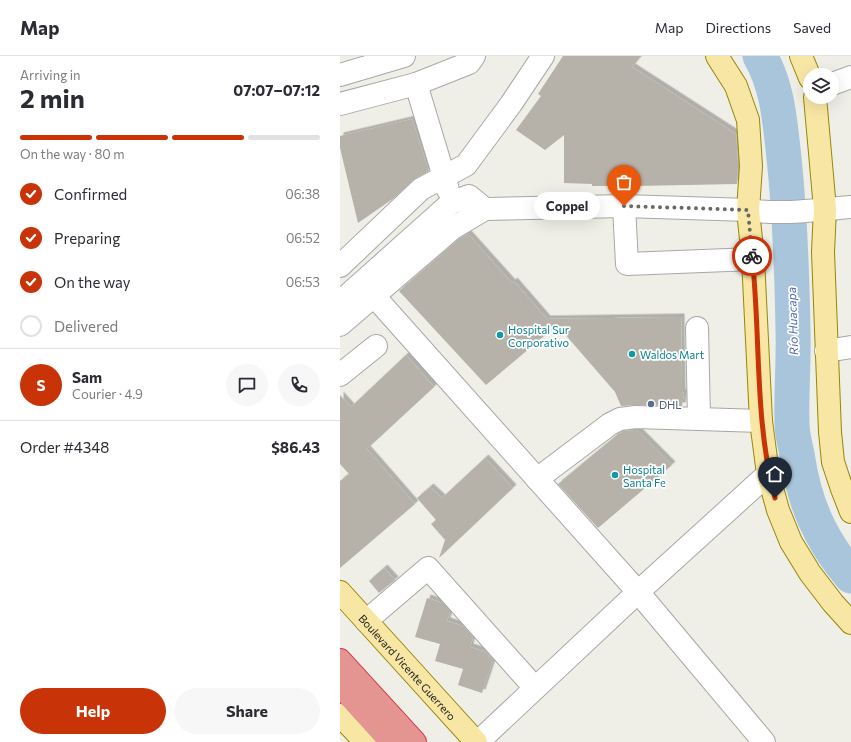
<!DOCTYPE html>
<html lang="en">
<head>
<meta charset="utf-8">
<style>
	:root { --surface:#fff; --page:#f7f7f7; --text:#2b2b33; --muted:#7c7c81; --line:#e1e1e2; --accent:#c83308 }
	body { margin:0; font-family:Commissioner,sans-serif; background:var(--page); color:var(--text); height:100vh; display:flex; flex-direction:column; font-size:15px; white-space:nowrap }
	* { box-sizing:border-box; margin:0 }
	p { font-size:13px; color:var(--muted) }
	.icon { flex:none; width:22px; height:22px; fill:none; stroke:currentColor; stroke-width:2; stroke-linecap:round; stroke-linejoin:round }
	.map { position:relative; flex:1; overflow:hidden }
	.panel { display:flex; flex-direction:column; background:var(--surface); width:340px }
	.panel>* { flex:none }
	.tools { position:absolute; left:463px; top:12px; display:grid; gap:8px }
	.tools a { display:grid; place-items:center; width:36px; height:36px; border-radius:50%; background:var(--surface); box-shadow:0 4px 16px #0002; font-size:20px }
	.pin { position:absolute; display:grid; place-items:center; width:34px; height:34px; color:#fff; margin:-41px -17px; border-radius:50% 50% 50% 0; rotate:-45deg; box-shadow:0 0 4px #0007 }
	.pin .icon { rotate:45deg }
	.courier { position:absolute; display:grid; place-items:center; width:40px; height:40px; margin:-20px; border:3px solid #c83308; border-radius:50%; background:#fff; color:#222; box-shadow:0 1px 5px #0007 }
	.bubble { position:absolute; height:28px; border-radius:14px; background:var(--surface); box-shadow:0 4px 16px #0002; font-size:13px; font-weight:700; line-height:28px; text-align:center }
	.head em { font-style:normal; font-weight:700 }
	.head div { display:flex; flex-direction:column-reverse }
	.head { display:flex; align-items:center; justify-content:space-between; height:68px; padding:0 20px }
	h1 { font-size:26px; font-weight:700; line-height:30px }
	.bar { display:grid; grid-template-columns:repeat(4,1fr); gap:6px 4px; align-content:center; height:48px; padding:0 20px }
	.bar i { height:5px; border-radius:3px; background:var(--line) }
	.bar .selected { background:var(--accent) }
	.bar p { grid-column:span 4 }
	.line { display:flex; align-items:center; gap:10px; padding:0 20px; border-top:1px solid var(--line) }
	.line div { flex:1 }
	.round { display:grid; place-items:center; flex:none; width:42px; height:42px; border-radius:21px; background:var(--page) }
	ol { padding:0 20px; list-style:none }
	li { display:flex; align-items:center; gap:12px; height:44px }
	li p { margin-inline-start:auto }
	li .icon { padding:4px; border-radius:50%; background:var(--accent); color:#fff; stroke-width:4 }
	li:last-child { color:var(--muted) }
	li i { width:22px; height:22px; border:2px solid var(--line); border-radius:50% }
	.action { display:flex; gap:8px; margin-top:auto; padding:8px 20px }
	.action a { flex:1; height:46px; border-radius:24px; background:var(--accent); color:#fff; font-size:16px; font-weight:700; line-height:46px; text-align:center }
	.action a+a { background:var(--page); color:var(--text) }
	header { display:flex; align-items:center; gap:24px; box-sizing:border-box; height:56px; padding:0 20px; background:var(--surface); border-bottom:1px solid var(--line) }
	header strong { font-size:19px }
	nav { display:flex; gap:22px; margin-inline-start:auto; font-size:14px }
	main { display:flex; flex:1; min-height:0 }
	.map>svg:first-child { display:block }
	.lines { fill:none; stroke-linecap:round; stroke-linejoin:round }
	.river { stroke:#a9c5dc; stroke-width:35 }
	.building { fill:#b6b2a9; filter:url(#shadow) }
	.minor-casing { stroke:#a7a7a7; stroke-width:24 }
	.major-casing { stroke:#968606; stroke-width:24 }
	.highway-casing { stroke:#d42e42; stroke-width:24 }
	.minor { stroke:#fff; stroke-width:22 }
	.major { stroke:#f8e7a4; stroke-width:22 }
	.highway { stroke:#e49592; stroke-width:22 }
	.done { stroke:#696866; stroke-width:4; stroke-dasharray:0 7.2 }
	.route { stroke:#c83308; stroke-width:5 }
	.culture-dot { fill:#0f9aa8; stroke:#fff; stroke-width:1.5 }
	.service-dot { fill:#5c6f8a; stroke:#fff; stroke-width:1.5 }
	.labels { text-anchor:middle; dominant-baseline:central; stroke-width:3.5; stroke-linejoin:round; paint-order:stroke }
	.culture-label { font-size:11px; fill:#0d838f; stroke:#fff; text-anchor:start }
	.service-label { font-size:11px; fill:#4e5e75; stroke:#fff; text-anchor:start }
	.street-label { font-size:11px; fill:#202020; stroke:#fff }
	.water-label { font-size:12px; font-style:italic; fill:#4f69ad; stroke:#fff }
</style>
</head>
<body>
<header>
<strong>Map</strong>
<nav><a>Map</a><a>Directions</a><a>Saved</a></nav>
</header>
<main>
<section class="panel">
<div class="head"><div><h1>2 min</h1><p>Arriving in</p></div><em>07:07–07:12</em></div>
<div class="bar"><i class="selected"></i><i class="selected"></i><i class="selected"></i><i></i><p>On the way · 80 m</p></div>
<ol>
<li><svg class="icon" aria-label="check" viewBox="0 0 24 24"><path d="M5 12l5 5 9-10"/></svg>Confirmed<p>06:38</p></li>
<li><svg class="icon" aria-label="check" viewBox="0 0 24 24"><path d="M5 12l5 5 9-10"/></svg>Preparing<p>06:52</p></li>
<li><svg class="icon" aria-label="check" viewBox="0 0 24 24"><path d="M5 12l5 5 9-10"/></svg>On the way<p>06:53</p></li>
<li><i></i>Delivered</li>
</ol>
<div class="line" style="height:72px"><b class="round" style="background:var(--accent);color:#fff">S</b><div><b>Sam</b><p>Courier · 4.9</p></div><a class="round"><svg class="icon" aria-label="chat" viewBox="0 0 24 24"><path d="M4 5h16v11H9l-5 4z"/></svg></a><a class="round"><svg class="icon" aria-label="phone" viewBox="0 0 24 24"><path d="M5 4h4l2 5-3 2q2 4 5 5l2-3 5 2v4C11 20 4 13 5 4z"/></svg></a></div>
<div class="line" style="height:52px"><div>Order #4348</div><b>$86.43</b></div>
<div class="action"><a>Help</a><a>Share</a></div>
</section>
<div class="map">
<svg width="511" height="686" viewBox="0 0 511 686">
	<defs>
		<filter id="shadow"><feDropShadow dx="3.5" dy="-3.5" stdDeviation="0" flood-color="#0004"/></filter>
	</defs>
	<rect width="100%" height="100%" fill="#f0efe7"/>
	<g class="lines">
		<path class="river" d="M420 0C438 31 440 67 444 102 450 159 452 217 453 274 454 305 451 337 452 368 452 378 455 388 457 398 464 446 479 482 511 520"/>
	</g>
	<g class="building">
		<path d="M223 0H301L292 11 396 78 398 110 397 128 296 130H252V128L224 127V79L205 94 176 74 201 40 198 38Z"/>
		<path d="M72 63 89 115 73 124 54 142 18 167 0 92V80Z"/>
		<path d="M128 178 172 227 174 225 207 263 341 261 342 337 344 336 342 350 296 349 281 350 275 336 217 269 146 329 59 235 120 182Z"/>
		<path d="M66 299 94 331 27 393 75 448 0 512V425L9 418 0 408V339L11 351Z"/>
		<path d="M297 374 332 409 258 472 218 428 277 379 284 375Z"/>
		<path d="M145 402 173 432 99 502 105 484 91 468 96 464 77 442 90 431 102 442Z"/>
		<path d="M44 512 55 524 39 537 29 525Z"/>
		<path d="M87 542 103 547 110 555 107 565 123 570 133 581 130 591 146 596 153 604 142 637 118 629 123 613 95 605 100 588 75 581Z"/>
	</g>
	<g class="lines">
		<g class="minor-casing">
			<g id="minor">
				<path d="M0 19 64 0"/>
				<path d="M76 28 108 134"/>
				<path d="M492 28 511 21"/>
				<path d="M0 48 76 28 129 7 134 0"/>
				<path d="M284 150 287 208 413 203"/>
				<path d="M0 210 81 133 126 109 171 48 203 0"/>
				<path d="M34 240 298 536 424 686"/>
				<path d="M0 246 111 147 129 140 145 153"/>
				<path d="M0 269 113 172 145 153 284 150 408 154C441 159 477 154 511 151"/>
				<path d="M357 272 359 362"/>
				<path d="M486 295 511 291"/>
				<path d="M0 319 36 290"/>
				<path d="M197 423 270 368 280 363 296 361 421 365"/>
				<path d="M26 565 88 512 195 632"/>
				<path d="M138 686 298 536 428 418"/>
			</g>
		</g>
		<g class="major-casing">
			<g id="major">
				<path d="M377 0 396 30 408 64 411 110 408 154 413 203 421 365 428 418 438 454 451 486 470 517 493 547 511 567"/>
				<path d="M461 0 470 22"/>
				<path d="M475 41 485 153 483 196 490 376 493 406 502 433 511 456"/>
				<path id="s1" d="M0 536 136 686"/>
				<path d="M0 659 25 686"/>
			</g>
		</g>
		<g class="highway-casing">
			<g id="highway">
				<path d="M0 604 75 686"/>
				<path d="M0 630 51 686"/>
			</g>
		</g>
		<use href="#minor" class="minor"/>
		<use href="#major" class="major"/>
		<use href="#highway" class="highway"/>
	</g>
	<g class="lines">
		<path class="done" d="M284 150 408 154 412 200"/>
		<path class="route" d="M412 200C421 281 414 363 435 442"/>
	</g>
	<g class="culture-dot">
		<circle cx="160" cy="279" r="4"/>
		<circle cx="292" cy="298" r="4"/>
		<circle cx="275" cy="419" r="4"/>
	</g>
	<circle class="service-dot" cx="311" cy="348" r="4"/>
	<g class="labels">
		<g class="culture-label">
			<text x="168" y="273">Hospital Sur<tspan x="168" dy="13">Corporativo</tspan></text>
			<text x="300" y="298">Waldos Mart</text>
			<text x="283" y="413">Hospital<tspan x="283" dy="13">Santa Fe</tspan></text>
		</g>
		<g class="service-label">
			<text x="319" y="348">DHL</text>
		</g>
		<g class="street-label">
			<text stroke="none"><textPath href="#s1" startOffset="101">Boulevard Vicente Guerrero</textPath></text>
		</g>
		<g class="water-label">
			<text transform="translate(452 265) rotate(-92)">Río Huacapa</text>
		</g>
	</g>
</svg>
<div class="tools">
<a><svg class="icon" aria-label="layers" viewBox="0 0 24 24"><path d="M12 4l9 5-9 5-9-5zM3 14l9 5 9-5"/></svg></a>
</div>
<div class="pin" style="left:284px;top:150px;background:#ea580c"><svg class="icon" aria-label="bag" viewBox="0 0 24 24"><path d="M5 8h14l-1 12H6zM9 8a3 3 0 0 1 6 0"/></svg></div>
<div class="pin" style="left:435px;top:442px;background:#1f2937"><svg class="icon" aria-label="home" viewBox="0 0 24 24"><path d="M3 11l9-7 9 7M6 9v11h12V9"/></svg></div>
<div class="courier" style="left:412px;top:200px"><svg class="icon" aria-label="bike" viewBox="0 0 24 24"><circle cx="6" cy="16" r="4"/><circle cx="18" cy="16" r="4"/><path d="M6 16l4-8h5l3 8M10 8l3 8H6M13 5h3"/></svg></div>
<div class="bubble" style="left:194px;top:136px;width:66px">Coppel</div>
</div>
</main>
</body>
</html>
